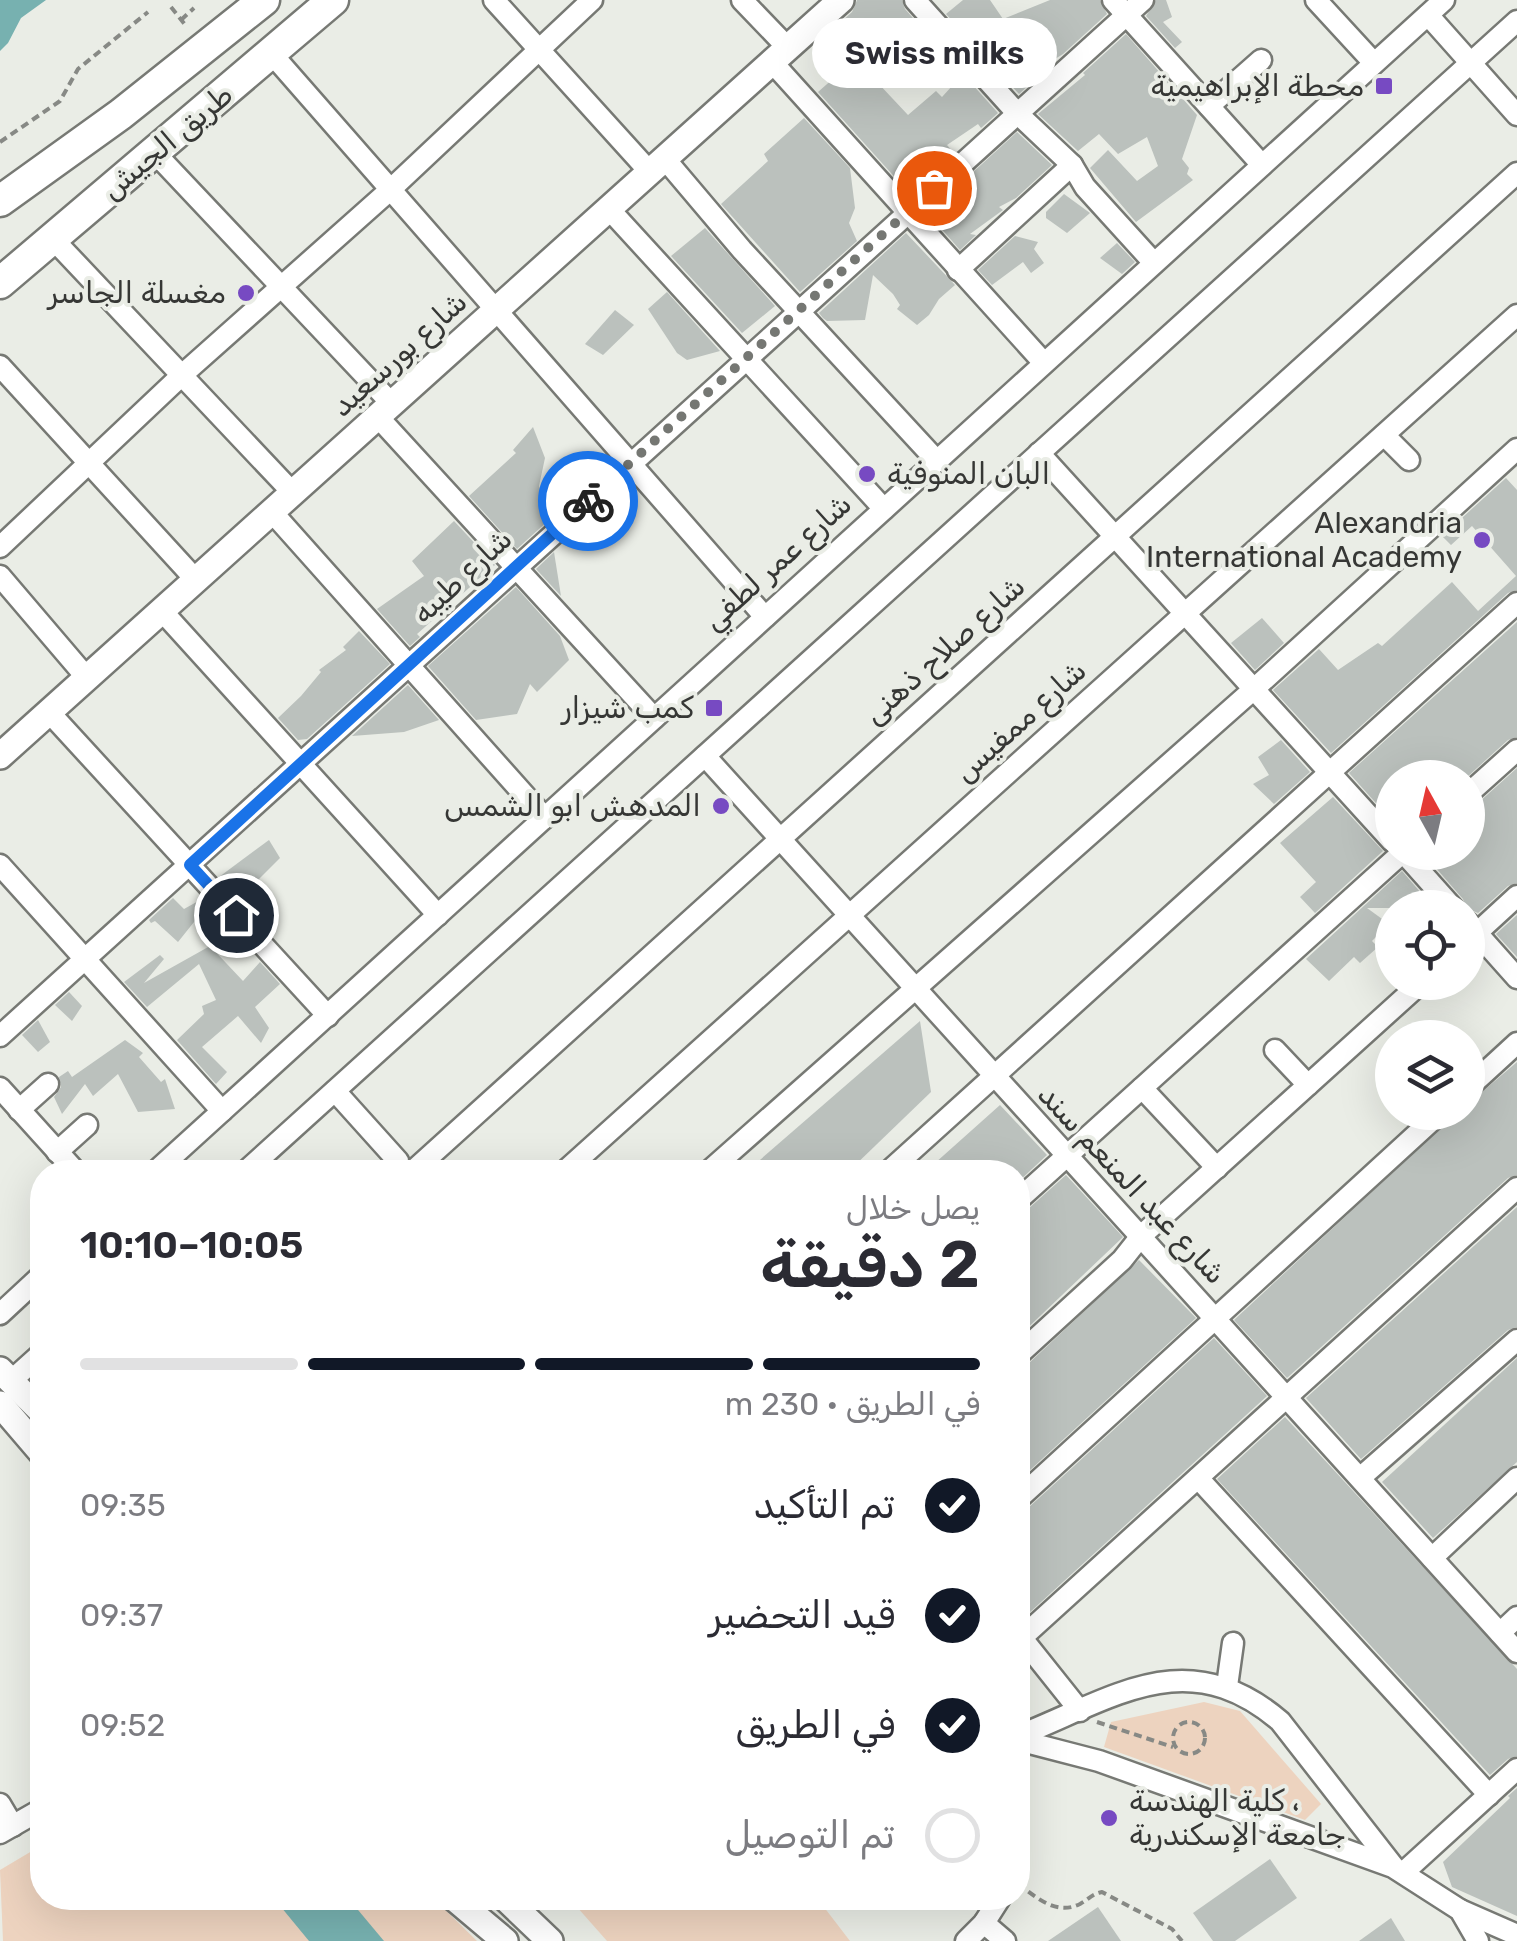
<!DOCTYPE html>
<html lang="ar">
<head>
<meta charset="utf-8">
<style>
	:root { --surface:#fff; --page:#f7f7f7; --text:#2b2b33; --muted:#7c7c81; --line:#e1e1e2; --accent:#111827 }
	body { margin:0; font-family:Rubik,Cairo,sans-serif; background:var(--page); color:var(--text); direction:rtl; height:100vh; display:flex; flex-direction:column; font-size:38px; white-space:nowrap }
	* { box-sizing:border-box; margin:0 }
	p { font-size:32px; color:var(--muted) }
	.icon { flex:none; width:55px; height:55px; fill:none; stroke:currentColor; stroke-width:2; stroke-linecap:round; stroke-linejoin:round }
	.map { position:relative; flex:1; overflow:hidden; direction:ltr }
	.details { position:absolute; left:30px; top:1160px; width:1000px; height:750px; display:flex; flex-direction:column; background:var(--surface); border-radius:40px; box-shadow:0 10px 40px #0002; direction:rtl }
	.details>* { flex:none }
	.needle { width:65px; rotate:352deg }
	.fabs { position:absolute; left:1375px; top:760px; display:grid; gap:20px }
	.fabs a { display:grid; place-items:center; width:110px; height:110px; border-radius:50%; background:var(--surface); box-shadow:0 10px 40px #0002; font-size:50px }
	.pin { position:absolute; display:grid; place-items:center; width:85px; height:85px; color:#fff; margin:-42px; border:5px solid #fff; border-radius:50%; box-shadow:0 2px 10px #0007 }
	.courier { position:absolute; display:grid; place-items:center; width:100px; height:100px; margin:-50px; border:8px solid #1a73e8; border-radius:50%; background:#fff; color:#222; box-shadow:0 2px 12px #0007 }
	.bubble { position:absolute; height:70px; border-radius:35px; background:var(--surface); box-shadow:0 10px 40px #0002; font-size:32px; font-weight:600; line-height:70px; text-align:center; direction:rtl }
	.overview em { font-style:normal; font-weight:600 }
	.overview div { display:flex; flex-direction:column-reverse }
	.overview { display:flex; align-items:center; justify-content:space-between; height:170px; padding:0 50px }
	h1 { font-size:65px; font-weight:600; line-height:75px }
	.bar { display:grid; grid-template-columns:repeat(4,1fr); gap:15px 10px; align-content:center; height:120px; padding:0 50px }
	.bar i { height:12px; border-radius:8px; background:var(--line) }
	.bar .on { background:var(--accent) }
	.bar p { grid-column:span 4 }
	ol { padding:0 50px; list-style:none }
	li { display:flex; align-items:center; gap:30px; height:110px }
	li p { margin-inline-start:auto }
	li .icon { padding:10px; border-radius:50%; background:var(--accent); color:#fff; stroke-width:4 }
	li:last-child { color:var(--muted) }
	li i { width:55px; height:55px; border:5px solid var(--line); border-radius:50% }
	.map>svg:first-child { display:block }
	.green { fill:#edd3bf }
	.water { fill:#77b1b0 }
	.building { fill:#bbc1bd }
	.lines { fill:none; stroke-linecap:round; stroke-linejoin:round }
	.minor-casing { stroke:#777974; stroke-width:25 }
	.major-casing { stroke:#777974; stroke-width:30 }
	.highway-casing { stroke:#777974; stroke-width:35 }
	.path { stroke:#878985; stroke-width:4; stroke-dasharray:8 5; stroke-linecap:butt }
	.minor { stroke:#fff; stroke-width:20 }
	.major { stroke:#fff; stroke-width:25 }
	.highway { stroke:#fff; stroke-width:30 }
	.done { stroke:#757773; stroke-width:10; stroke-dasharray:0 18 }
	.route { stroke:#1a73e8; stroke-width:12 }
	.poi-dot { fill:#774ac2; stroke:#eaede6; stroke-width:4 }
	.labels { text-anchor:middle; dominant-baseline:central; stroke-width:8; stroke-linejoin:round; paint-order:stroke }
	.poi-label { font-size:30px; fill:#363735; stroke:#eaede6; text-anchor:end }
	.street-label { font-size:30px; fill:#363735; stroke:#eaede6 }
</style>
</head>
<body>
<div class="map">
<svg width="1517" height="1941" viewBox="0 0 1517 1941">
	<rect width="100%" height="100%" fill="#eaede6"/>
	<g class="green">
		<path d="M1204 1702 1240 1711 1321 1804 1305 1820 1104 1747 1111 1722Z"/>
		<path d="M42 1845V1898H433L477 1941H3L0 1870Z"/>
		<path d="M569 1898H817L850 1941H607Z"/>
	</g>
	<g class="water">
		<path d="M0 0H46L21 18 8 43 0 51Z"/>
		<path d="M292 1898H348L384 1941H309L281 1907Z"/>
	</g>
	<g class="building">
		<path d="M857 0H902L905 9 941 50 928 63 914 48 877 82 908 115 936 91 942 97 963 74 998 113 981 128 978 124 947 145 954 153 909 193 818 92 843 70 817 44 852 12Z"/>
		<path d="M963 0H990L1003 19 1050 0H1100L1107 14 1063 54 1036 71 1040 75 1019 94 946 14Z"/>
		<path d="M1156 0H1166L1172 17 1163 22 1182 42 1175 48 1146 16Z"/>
		<path d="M1126 34 1197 115 1182 159 1189 168 1187 174 1193 180 1136 222 1090 168 1108 150 1137 181 1158 166 1147 137 1118 154 1099 134 1078 151 1038 114 1085 75 1083 73Z"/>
		<path d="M804 118 850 168 855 208 849 223 857 241 800 292 721 204 768 161 764 154Z"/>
		<path d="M1017 132 1052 165 1016 198 999 207 1003 210 970 234 976 235 960 250 938 225 959 205 949 194Z"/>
		<path d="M1064 194 1090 213 1067 233 1046 218V212Z"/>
		<path d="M705 228 775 306 742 333 671 256Z"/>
		<path d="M906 233 955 285 939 299 929 315 917 325 897 309 900 305 893 294 873 275 865 320 827 321 823 318 819 313Z"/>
		<path d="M1015 236 1038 242 1034 249 1044 263 1031 273 1023 262 992 285 978 270Z"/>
		<path d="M1117 243 1135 262 1122 274 1100 258Z"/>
		<path d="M667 292 720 351 687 360 677 353 648 309Z"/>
		<path d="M615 310 634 325 603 355 585 344Z"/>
		<path d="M533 427 545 458 539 486 550 519 517 549 469 496 516 453 513 450Z"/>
		<path d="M1506 478 1517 490V590L1508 593 1331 753 1273 690 1319 649 1338 670 1378 643 1382 646 1452 582 1478 611 1516 576 1472 526 1451 545 1442 536Z"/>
		<path d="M454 521 495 565 417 634 420 637 410 646 377 609 424 576 412 561Z"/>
		<path d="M554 552 561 596 536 569Z"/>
		<path d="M516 587 560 636 569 660 537 692 530 684 517 714 476 720 428 666Z"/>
		<path d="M1262 618 1284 643 1255 670 1231 643Z"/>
		<path d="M1517 622V737L1508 740 1466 778H1392V821L1349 773Z"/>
		<path d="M359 631 390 664 307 739 298 740 278 718 301 696 321 672 319 670 346 650 343 647Z"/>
		<path d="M408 685 439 720 404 732 352 736Z"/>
		<path d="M1281 740 1310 772 1274 804 1253 784 1269 775 1258 757Z"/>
		<path d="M1517 768V883L1508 886 1478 913 1466 908 1463 899 1422 852H1468V807L1477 804Z"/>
		<path d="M1333 797 1383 851 1315 913 1300 897 1316 882 1280 843Z"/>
		<path d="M269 840 280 858 239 899 219 877Z"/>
		<path d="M1402 871 1434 908H1367L1389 924 1372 941 1378 947 1360 963 1354 957 1329 981 1306 959Z"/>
		<path d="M173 898 184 909 202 899 222 921 209 931 198 917 178 942 155 921 151 923 149 920Z"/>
		<path d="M1517 915V957L1496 934Z"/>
		<path d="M210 946 243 981 260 962 280 984 255 1007 269 1028 261 1043 238 1016 202 1047 227 1072 216 1084 177 1040 204 1014 202 1006 216 1000 199 964 147 1007 124 982 160 955 164 959 144 983Z"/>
		<path d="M69 992 82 1006 72 1021 55 1005Z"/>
		<path d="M38 1020 50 1042 38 1052 22 1035Z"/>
		<path d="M920 1021 931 1092 848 1172H746Z"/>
		<path d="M125 1040 143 1053 139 1057 161 1082 165 1079 175 1109 138 1112 118 1074 93 1096 85 1084 62 1114 54 1097 61 1087 59 1077 68 1071 72 1077Z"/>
		<path d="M1517 1062V1175L1508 1178 1287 1378 1234 1320 1458 1112H1468V1104Z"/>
		<path d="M1000 1105 1047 1155 1018 1182V1172H925Z"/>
		<path d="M1066 1175 1123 1237 1018 1337V1213L1027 1210Z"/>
		<path d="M1517 1207V1327L1508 1330 1361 1459 1306 1398Z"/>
		<path d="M1139 1260 1196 1318 1018 1481V1368L1027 1365Z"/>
		<path d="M1214 1338 1267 1396 1018 1623V1512L1027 1509Z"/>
		<path d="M1517 1358V1462L1433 1538 1382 1482Z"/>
		<path d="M1285 1417 1517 1669V1756L1508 1759 1490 1775 1217 1479Z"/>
		<path d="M1517 1788V1916L1452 1887 1443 1862 1510 1798 1508 1796Z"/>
		<path d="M1270 1859 1297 1898 1235 1941H1213L1193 1913Z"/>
		<path d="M1098 1907 1121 1941H1048Z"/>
		<path d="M1391 1918 1405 1941H1359Z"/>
	</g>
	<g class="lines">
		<g class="minor-casing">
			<g id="minor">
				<path d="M494 0 649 171"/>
				<path d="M742 0 788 48"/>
				<path d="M915 0 1017 113 1072 165 1085 187 1154 263"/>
				<path d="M1113 0 1262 165"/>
				<path d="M1316 0 1374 63"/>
				<path d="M1428 15 1517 115"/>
				<path d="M271 53 765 617"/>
				<path d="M772 62 1044 363"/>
				<path d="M1209 106 1261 60"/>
				<path d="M155 153 392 404"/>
				<path d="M665 159 742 250 937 461"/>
				<path d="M609 209 884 509"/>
				<path d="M53 239 293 493"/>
				<path d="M958 270 1072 165"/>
				<path d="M0 366 196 580"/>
				<path d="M378 417 654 718"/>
				<path d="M1384 435 1409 460"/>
				<path d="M1039 453 1392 841"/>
				<path d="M272 512 545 818"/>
				<path d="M0 547 182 375 390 190 592 0"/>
				<path d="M0 576 87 678"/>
				<path d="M162 611 438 915"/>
				<path d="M49 712 328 1016"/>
				<path d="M705 756 1517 1652"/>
				<path d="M1468 794 1517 750"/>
				<path d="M1403 852 1453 908"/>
				<path d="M0 865 222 1111"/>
				<path d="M1468 923 1517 978"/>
				<path d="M1468 941 1517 896"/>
				<path d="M0 1036 1143 0"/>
				<path d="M1275 1050 1308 1085"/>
				<path d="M0 1088 76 1172"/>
				<path d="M1142 1088 1217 1168"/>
				<path d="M1468 1088 1517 1043"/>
				<path d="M335 1091 398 1161"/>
				<path d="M19 1110 48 1084"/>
				<path d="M57 1152 87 1125"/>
				<path d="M155 1172 1444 0"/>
				<path d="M245 1172 1517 21"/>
				<path d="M412 1172 1517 173"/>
				<path d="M564 1172 1517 315"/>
				<path d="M708 1172 1254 689 1517 449"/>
				<path d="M888 1172 1517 603"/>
				<path d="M1018 1200 1403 852"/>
				<path d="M0 1314 42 1275"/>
				<path d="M1018 1355 1122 1260 1141 1236 1422 982"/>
				<path d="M12 1380 42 1353"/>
				<path d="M1198 1478 1489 1795"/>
				<path d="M1360 1478 1517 1340"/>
				<path d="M1018 1499 1441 1112"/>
				<path d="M1432 1558 1517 1478"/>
				<path d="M1500 1633 1517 1617"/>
				<path d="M1021 1637 1080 1711"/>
				<path d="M1018 1641 1517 1188"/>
				<path d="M1227 1686 1233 1643"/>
				<path d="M1018 1736C1114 1698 1187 1642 1280 1721L1393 1866"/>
				<path d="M1018 1740 1099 1761 1393 1867 1460 1910 1478 1941"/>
				<path d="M0 1804 13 1826"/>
				<path d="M0 1833 42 1809"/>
				<path d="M1404 1872 1517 1769"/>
				<path d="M1460 1910 1517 1935"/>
				<path d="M984 1923 1005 1941"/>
				<path d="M966 1941 984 1923 1000 1898"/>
			</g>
		</g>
		<g class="major-casing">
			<g id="major">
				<path d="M0 756 841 0"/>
				<path d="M0 1370 42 1412"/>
				<path d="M0 1404 42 1453"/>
				<path d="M454 1898 505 1941"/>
				<path d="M505 1898 550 1941"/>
			</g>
		</g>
		<g class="highway-casing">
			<g id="highway">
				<path d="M0 201 121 114 264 0"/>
				<path d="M0 283 333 0"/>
			</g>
		</g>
		<g class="path">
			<path d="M171 7 187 27"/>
			<path d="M181 20 194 8"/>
			<path d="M0 142 60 101 78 69 148 12"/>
			<circle cx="1189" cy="1738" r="16"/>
			<path d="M1097 1722 1173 1747"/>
			<path d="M1018 1884C1036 1897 1056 1916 1080 1904 1089 1899 1092 1894 1102 1892L1172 1929 1182 1941"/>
		</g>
		<use href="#minor" class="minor"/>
		<use href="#major" class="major"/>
		<use href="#highway" class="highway"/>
	</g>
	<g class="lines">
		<path class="done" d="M588 501 934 188"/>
		<path class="route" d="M236 915 190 865 588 501"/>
	</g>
	<g class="poi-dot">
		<rect x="1374" y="76" width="20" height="20" rx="5"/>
		<circle cx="246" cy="293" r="10"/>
		<circle cx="867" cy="474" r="10"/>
		<circle cx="1482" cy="540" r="10"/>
		<rect x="704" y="698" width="20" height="20" rx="5"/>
		<circle cx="721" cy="806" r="10"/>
		<circle cx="1109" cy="1818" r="10"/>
	</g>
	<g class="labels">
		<g class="poi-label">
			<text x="1364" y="86">محطة الإبراهيمية</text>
			<text x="226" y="293">مغسلة الجاسر</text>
			<text x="887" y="474" text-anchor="start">البان المنوفية</text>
			<text x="1462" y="523">Alexandria<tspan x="1462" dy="34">International Academy</tspan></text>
			<text x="694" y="708">كمب شيزار</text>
			<text x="701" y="806">المدهش ابو الشمس</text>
			<text x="1129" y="1801" text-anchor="start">كلية الهندسة ،<tspan x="1129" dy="34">جامعة الإسكندرية</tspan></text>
		</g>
		<g class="street-label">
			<text transform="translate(167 142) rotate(-40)">طريق الجيش</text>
			<text transform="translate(399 354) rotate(-42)">شارع بورسعيد</text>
			<text transform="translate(777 562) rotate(-42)">شارع عمر لطفي</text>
			<text transform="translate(462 576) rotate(-43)">شارع طيبه</text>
			<text transform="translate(944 650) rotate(-42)">شارع صلاح ذهنى</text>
			<text transform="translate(1020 721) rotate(-42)">شارع ممفيس</text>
			<text transform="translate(1132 1184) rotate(47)">شارع عبد المنعم سند</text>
		</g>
	</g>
</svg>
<div class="fabs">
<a><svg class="needle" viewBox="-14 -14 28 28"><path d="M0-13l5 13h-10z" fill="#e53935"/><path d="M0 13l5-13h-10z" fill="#7c7c81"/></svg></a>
<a><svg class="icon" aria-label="locate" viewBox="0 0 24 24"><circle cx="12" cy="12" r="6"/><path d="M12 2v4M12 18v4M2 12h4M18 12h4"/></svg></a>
<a><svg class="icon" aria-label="layers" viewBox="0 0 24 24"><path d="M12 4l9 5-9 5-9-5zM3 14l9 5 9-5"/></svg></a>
</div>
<div class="pin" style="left:934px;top:188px;background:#ea580c"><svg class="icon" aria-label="bag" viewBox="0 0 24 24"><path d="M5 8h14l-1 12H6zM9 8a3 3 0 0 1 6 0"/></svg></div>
<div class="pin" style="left:236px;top:915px;background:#1f2937"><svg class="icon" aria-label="home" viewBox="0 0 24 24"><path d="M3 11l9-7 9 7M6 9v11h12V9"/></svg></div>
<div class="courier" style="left:588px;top:501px"><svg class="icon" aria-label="bike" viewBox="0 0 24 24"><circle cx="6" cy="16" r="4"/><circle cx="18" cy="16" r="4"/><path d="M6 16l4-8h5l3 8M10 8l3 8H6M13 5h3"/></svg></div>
<div class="bubble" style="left:812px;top:18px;width:245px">Swiss milks</div>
<section class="details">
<div class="overview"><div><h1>2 دقيقة</h1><p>يصل خلال</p></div><em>10:05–10:10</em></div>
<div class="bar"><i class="on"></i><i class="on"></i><i class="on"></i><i></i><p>في الطريق · 230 m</p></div>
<ol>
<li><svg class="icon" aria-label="check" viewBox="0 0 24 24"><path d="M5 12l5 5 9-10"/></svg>تم التأكيد<p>09:35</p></li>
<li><svg class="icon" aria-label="check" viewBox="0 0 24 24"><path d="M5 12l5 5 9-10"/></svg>قيد التحضير<p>09:37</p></li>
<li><svg class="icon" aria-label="check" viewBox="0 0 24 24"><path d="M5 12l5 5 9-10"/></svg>في الطريق<p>09:52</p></li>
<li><i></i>تم التوصيل</li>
</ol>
</section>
</div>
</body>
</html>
